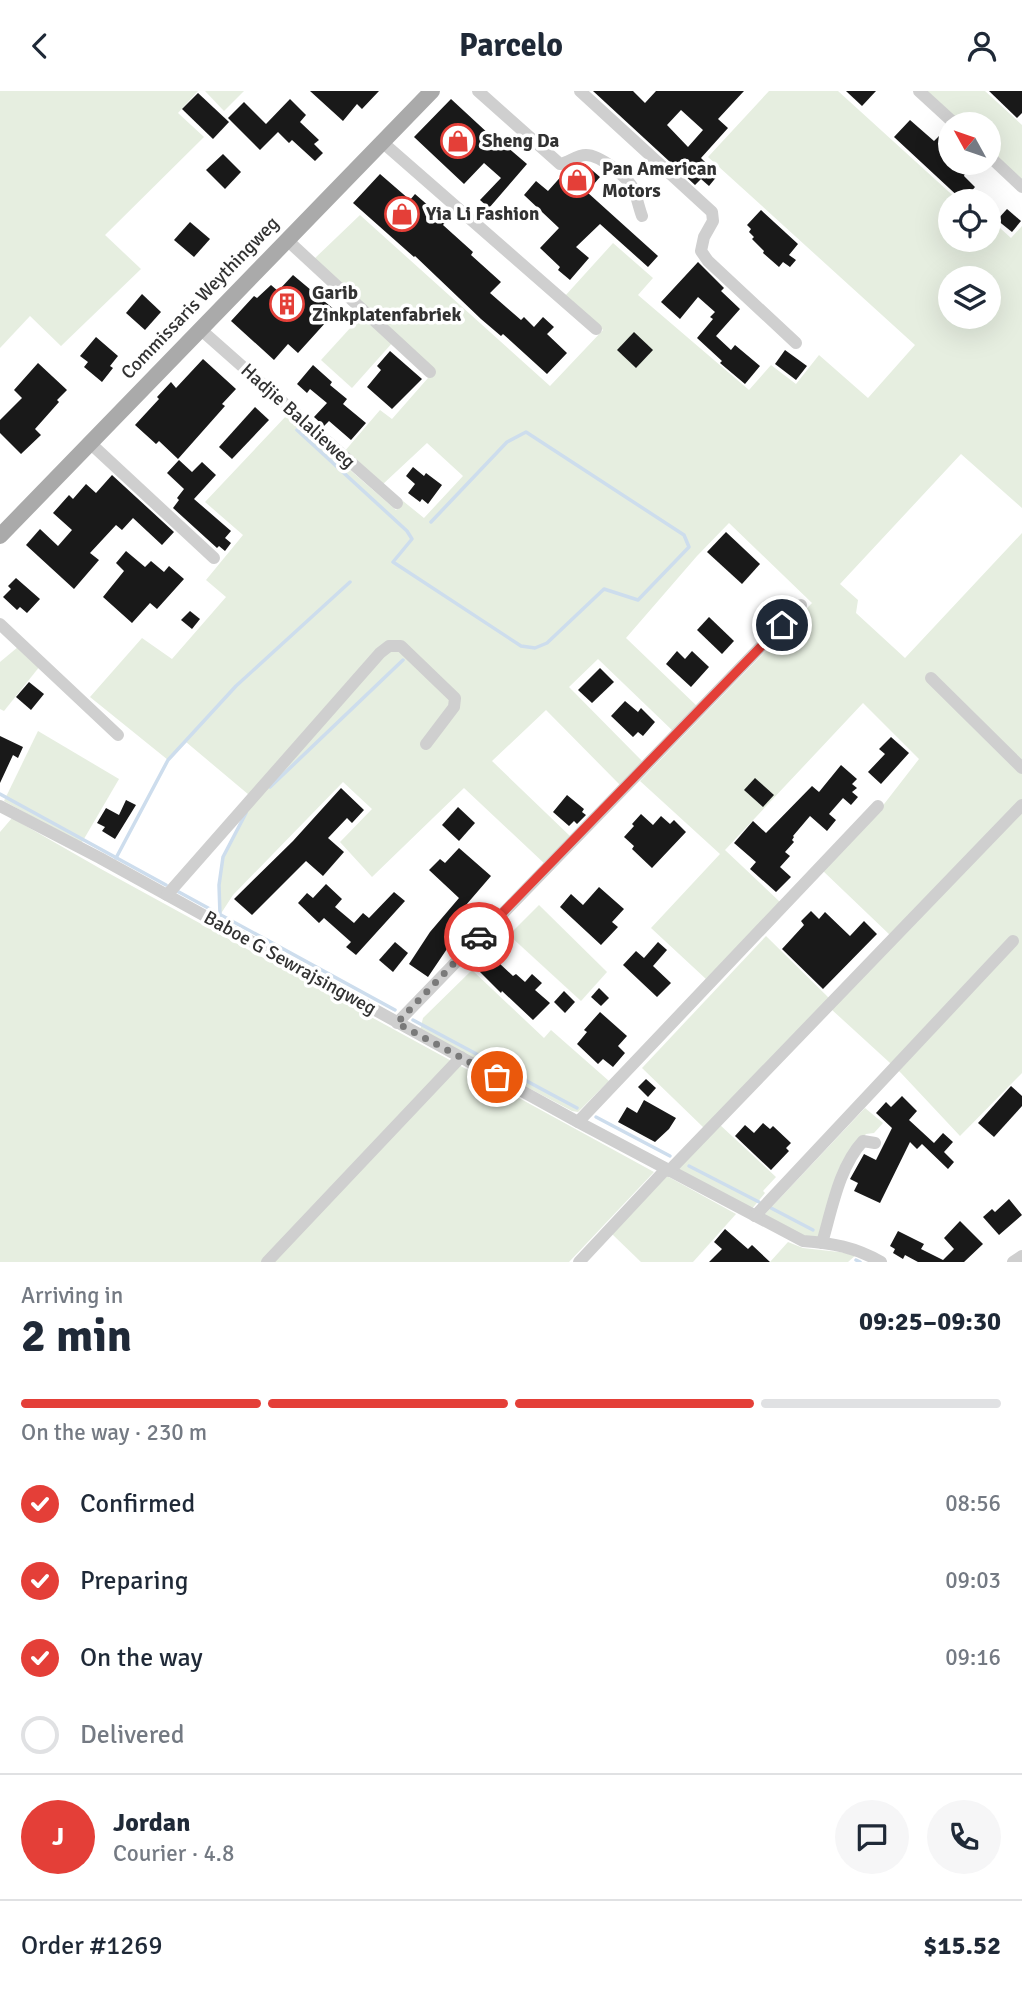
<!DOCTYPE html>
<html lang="en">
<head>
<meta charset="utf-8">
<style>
	:root { --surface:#fff; --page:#f6f6f7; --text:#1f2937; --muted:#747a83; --line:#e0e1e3; --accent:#e43f38 }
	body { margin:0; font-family:Signika,sans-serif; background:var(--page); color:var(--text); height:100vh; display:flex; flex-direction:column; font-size:26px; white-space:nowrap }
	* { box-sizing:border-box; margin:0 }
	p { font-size:23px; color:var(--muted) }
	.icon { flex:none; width:38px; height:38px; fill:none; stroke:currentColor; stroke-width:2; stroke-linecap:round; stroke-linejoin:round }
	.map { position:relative; height:1171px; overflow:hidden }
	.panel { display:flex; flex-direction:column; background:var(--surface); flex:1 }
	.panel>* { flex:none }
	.needle { width:46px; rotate:310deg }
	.fabs { position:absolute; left:938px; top:21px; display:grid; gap:14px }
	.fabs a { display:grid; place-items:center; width:63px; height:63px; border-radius:50%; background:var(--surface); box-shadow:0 7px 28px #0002; font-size:35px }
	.pin { position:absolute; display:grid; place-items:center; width:60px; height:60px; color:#fff; margin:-30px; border:4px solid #fff; border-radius:50%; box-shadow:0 2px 7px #0007 }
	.courier { position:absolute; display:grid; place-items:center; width:70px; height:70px; margin:-35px; border:5px solid #e43f38; border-radius:50%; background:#fff; color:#222; box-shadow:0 2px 9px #0007 }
	.overview em { font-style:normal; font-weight:700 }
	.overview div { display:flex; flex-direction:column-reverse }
	.overview { display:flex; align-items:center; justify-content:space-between; height:119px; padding:0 21px }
	h1 { font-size:46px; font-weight:700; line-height:52px }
	.bar { display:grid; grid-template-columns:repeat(4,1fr); gap:10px 7px; align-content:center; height:84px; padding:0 21px }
	.bar i { height:9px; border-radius:5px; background:var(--line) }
	.bar .active { background:var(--accent) }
	.bar p { grid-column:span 4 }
	.line { display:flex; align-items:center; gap:18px; padding:0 21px; border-top:2px solid var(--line) }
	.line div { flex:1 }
	.round { display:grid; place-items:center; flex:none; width:74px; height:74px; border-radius:37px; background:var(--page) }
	ol { padding:0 21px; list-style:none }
	li { display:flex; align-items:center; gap:21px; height:77px }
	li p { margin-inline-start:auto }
	li .icon { padding:7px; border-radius:50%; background:var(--accent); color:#fff; stroke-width:4 }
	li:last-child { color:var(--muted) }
	li i { width:38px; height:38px; border:4px solid var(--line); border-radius:50% }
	header { display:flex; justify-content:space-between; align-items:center; height:91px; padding:0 21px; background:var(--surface); font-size:32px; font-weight:700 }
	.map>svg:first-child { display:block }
	.green { fill:#e6eee0; fill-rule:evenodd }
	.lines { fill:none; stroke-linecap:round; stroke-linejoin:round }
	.stream { stroke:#cddded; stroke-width:3.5 }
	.building { fill:#191919; fill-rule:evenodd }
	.minor { stroke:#cfcfcf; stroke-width:12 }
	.major { stroke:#aaa; stroke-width:16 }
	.done { stroke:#7a7a7a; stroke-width:7; stroke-dasharray:0 12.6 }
	.route { stroke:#e43f38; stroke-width:9 }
	.labels { text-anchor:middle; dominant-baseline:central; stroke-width:7; stroke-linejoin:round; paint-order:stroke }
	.poi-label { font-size:19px; font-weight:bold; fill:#323232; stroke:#fff; text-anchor:start }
	.street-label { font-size:19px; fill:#323232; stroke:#fff }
</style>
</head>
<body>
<header><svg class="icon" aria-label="back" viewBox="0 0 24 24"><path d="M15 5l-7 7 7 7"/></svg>Parcelo<svg class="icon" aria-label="person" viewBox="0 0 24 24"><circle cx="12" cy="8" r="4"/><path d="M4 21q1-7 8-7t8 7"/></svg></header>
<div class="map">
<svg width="1022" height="1171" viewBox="0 0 1022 1171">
	<rect width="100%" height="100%" fill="#fff"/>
	<g class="green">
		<path d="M0 0H198L178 22 204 46 105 144 141 178 61 255 30 225 0 257Z"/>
		<path d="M205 0H244L224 20Z"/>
		<path d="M769 0H838L959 110H950V149H989V127L1011 147 1022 135V417L961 363 840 493 858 509 856 522 905 567 1022 442V709L891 845 822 779 881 717 919 668 863 612 725 759 780 811 706 888 651 837 720 763 640 690 812 512 729 432 697 465 626 547 699 617 675 642 598 568 569 596 643 671 620 694 546 619 492 670 571 746 546 774 464 697 372 786 340 751 372 718 343 691 233 804 220 824 219 794 223 766 250 715 255 709 186 651 168 669 90 606 142 547 172 568 226 506 206 489 243 444 205 411 287 324 396 419 403 410 424 427 463 385 427 352 382 394 344 361 380 319 392 328 435 279 313 169 360 124 550 295 603 239 565 205 613 152 653 187 638 204 749 299 771 274 796 293 819 264 868 307 915 254 708 66ZM950 187H989V226H950Z"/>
		<path d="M927 0H985L1022 34V90L989 58V33H962Z"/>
		<path d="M363 223 393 251 352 297 321 269Z"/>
		<path d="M18 556 40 575 4 620 0 618V571Z"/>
		<path d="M38 640 119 688 81 753 4 710Z"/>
		<path d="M1022 720V982L960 1045 901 982 831 918Z"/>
		<path d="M12 727 101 778 654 1081 569 1171H0V741Z"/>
		<path d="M539 814 607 881 581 910 509 844Z"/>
		<path d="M766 845 830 908 704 1037 642 977Z"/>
		<path d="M472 879 544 947 551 939 609 990 578 1021 572 1020 420 939 423 927Z"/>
		<path d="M865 1017 883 1032 874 1042 866 1043 851 1059 818 1148 803 1145 764 1124Z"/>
		<path d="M719 1033 776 1086 763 1100 765 1102 751 1119 679 1080 678 1076Z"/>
		<path d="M667 1085 736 1123 693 1171H641L612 1143Z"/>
		<path d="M788 1151 803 1157 857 1163 848 1171H770Z"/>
	</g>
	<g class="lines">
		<g class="stream">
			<path d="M297 339 407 440 412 448 393 471 521 555 535 557 547 552 604 498 638 509 689 456 684 444 526 341 507 351 431 431"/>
			<path d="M270 696 403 569"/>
			<path d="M0 703 166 794"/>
			<path d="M116 767 168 669 236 595 350 491"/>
			<path d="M177 800 395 919"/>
			<path d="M220 824 219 794 223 766 246 722"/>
			<path d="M413 929 577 1017"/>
			<path d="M596 1026 670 1065"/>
			<path d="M689 1075 759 1111"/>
			<path d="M771 1117 813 1139"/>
			<path d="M856 1169 860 1171"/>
		</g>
	</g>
	<g class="building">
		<path d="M310 0H379L362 18 357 13 343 30Z"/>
		<path d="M593 0H633L645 12 656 0H744L718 28 728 37 701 67 718 84 709 95 701 88 695 94ZM681 19 703 39 688 56 667 34Z"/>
		<path d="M846 0H876L862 15Z"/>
		<path d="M989 0H1022V22L1017 27Z"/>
		<path d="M198 2 229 31 213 48 182 18Z"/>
		<path d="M290 8 306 24 300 31 319 49 314 53 323 62 315 70 292 49 289 52 278 41 260 59 228 27 244 11 266 33Z"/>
		<path d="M451 8 504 57 506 55 527 73 489 117 480 109 501 87 484 72 464 93 414 46Z"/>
		<path d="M910 29 934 50 939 45 950 55V72H965L966 79 964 85 975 96 963 110 894 46Z"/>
		<path d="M223 63 241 81 225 98 206 79Z"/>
		<path d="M585 73 600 86 587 101 658 165 648 176 600 133 576 156 589 167 570 189 558 179 560 176 540 157 559 137 524 104 536 90 548 100 565 81Z"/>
		<path d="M380 83 410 109 415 103 446 130 443 134 473 161 471 164 501 191 490 202 521 229 524 226 534 236 543 226 554 236 547 243 567 262 547 283 503 243 501 245 481 228 415 165 414 166 353 112Z"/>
		<path d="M1007 118 1021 130 1012 141 997 129Z"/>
		<path d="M761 119 798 153 789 164 796 169 790 176 783 171 779 176 763 162 764 160 752 148 754 146 749 141 751 138 747 134Z"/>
		<path d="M190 131 210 148 194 166 174 149Z"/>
		<path d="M698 171 724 197 721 200 740 218 716 245 731 259 735 254 760 275 745 293 720 272 722 270 697 247 713 228 710 226 715 221 698 206 680 228 661 211Z"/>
		<path d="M293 184 336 220 298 262 288 253 274 269 231 230 254 205 257 207 271 194 278 200Z"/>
		<path d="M142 203 161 221 145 239 126 222Z"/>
		<path d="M634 241 653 259 636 277 617 259Z"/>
		<path d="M96 246 118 265 110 275 113 277 102 291 84 276 88 271 80 265Z"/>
		<path d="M785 259 807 275 796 289 775 273Z"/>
		<path d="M390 260 422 288 392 318 367 296 381 279 377 275Z"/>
		<path d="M203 268 236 298 222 313 225 315 178 368 159 350 156 353 135 334 159 308 157 306 171 291 176 297Z"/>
		<path d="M38 272 67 299 57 309 59 311 35 338 41 344 21 363 0 342V329L22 307 14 299Z"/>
		<path d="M313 274 332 291 330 294 347 308 343 313 366 332 351 349 329 330 324 335 314 326 327 312 310 298 307 302 297 293Z"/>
		<path d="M255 316 269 329 232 368 219 356Z"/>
		<path d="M179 369 192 381 202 371 216 384 194 408 231 440 225 447 231 452 225 460 219 455 217 457 173 417 179 409 177 407 184 398 167 382Z"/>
		<path d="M413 376 424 385 426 382 442 394 428 413 422 408 420 411 408 402 415 393 406 385Z"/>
		<path d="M112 384 174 441 162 454 133 427 122 439 116 434 90 462 99 469 74 498 26 454 40 438 58 455 72 439 53 422 69 404 73 408 86 393 96 402Z"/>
		<path d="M726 441 760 473 742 493 707 461Z"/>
		<path d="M126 460 145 476 151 470 164 481 169 475 184 488 157 518 150 512 132 532 103 506 124 480 116 472Z"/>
		<path d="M16 487 40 508 27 522 20 516 17 519 3 506 11 498 8 495Z"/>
		<path d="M190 520 200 528 192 538 181 529Z"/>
		<path d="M709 526 734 550 722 563 697 539Z"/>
		<path d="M677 560 685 568 692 560 709 576 691 596 666 573Z"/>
		<path d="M600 577 614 591 592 612 578 599Z"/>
		<path d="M29 591 44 603 31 619 16 606Z"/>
		<path d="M625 610 638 621 641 617 655 631 643 645 638 641 633 646 611 625Z"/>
		<path d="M0 645 23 656 18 667 13 664 0 692Z"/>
		<path d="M891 646 909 662 881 693 868 681 885 663 879 658Z"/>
		<path d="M841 674 857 688 852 693 857 697 852 701 858 706 851 714 843 707 829 723 836 729 827 740 810 725 793 745 794 746 792 749 794 751 785 761 790 765 780 776 791 786 776 801 750 778 756 771 734 752 753 730 766 742 812 695 819 701Z"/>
		<path d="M755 687 774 704 763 716 744 699Z"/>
		<path d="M341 697 364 719 352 732 347 727 328 747 344 761 323 785 306 770 252 824 234 808 293 750Z"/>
		<path d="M567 704 584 718 582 721 586 724 577 733 574 730 569 735 553 721Z"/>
		<path d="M126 709 136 714 115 748 102 740 105 736 97 732 106 717 119 724Z"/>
		<path d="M458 716 475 732 459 750 442 734Z"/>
		<path d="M641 723 653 734 661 725 670 733 674 729 686 741 652 777 632 758 634 755 624 746 634 735 632 733Z"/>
		<path d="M459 757 491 785 466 814 478 825 456 851 453 849 428 886 409 873 430 841 459 807 429 779 440 768 445 772Z"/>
		<path d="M326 793 342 808 335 816 354 832 363 822 369 827 394 801 405 810 356 864 346 856 351 851 324 827 319 832 298 812 307 802 313 807Z"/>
		<path d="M599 796 624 818 612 831 618 836 601 854 560 816 571 803 583 814Z"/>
		<path d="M811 820 819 828 825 821 850 845 864 830 877 843 823 898 782 858 804 834 801 830Z"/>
		<path d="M395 851 408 862 393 881 379 869Z"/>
		<path d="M658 851 667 859 653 875 671 892 657 906 623 874 636 860 644 867Z"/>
		<path d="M493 860 502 868 499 872 513 885 516 883 525 891 532 883 542 892 535 899 550 912 533 929 502 900 501 902 477 878Z"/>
		<path d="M599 897 609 907 601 915 591 906Z"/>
		<path d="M564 900 575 911 565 922 554 911Z"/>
		<path d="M600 921 627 945 618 955 625 962 613 976 603 968 598 973 577 953 587 941 584 939Z"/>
		<path d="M646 988 656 997 648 1006 638 996Z"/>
		<path d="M1011 995 1022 1005V1015L994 1046 978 1032Z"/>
		<path d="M902 1005 917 1020 909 1029 934 1052 943 1042 953 1051 944 1061 954 1071 948 1078 922 1053 917 1058 910 1051 880 1112 854 1100 858 1092 850 1088 864 1063 876 1069 892 1037 876 1022 886 1011 891 1016Z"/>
		<path d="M644 1009 676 1027 669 1038 655 1051 618 1031 627 1016 637 1022Z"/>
		<path d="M763 1032 770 1038 773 1035 791 1052 786 1057 789 1060 771 1079 735 1045 745 1034 754 1042Z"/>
		<path d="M1009 1108 1022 1124 999 1144 983 1126 992 1118 995 1121Z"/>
		<path d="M960 1130 983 1153 964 1171H918L905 1164 903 1168 893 1162 895 1158 890 1155 898 1140 924 1153 921 1158 943 1169 954 1158 944 1147Z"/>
		<path d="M725 1138 748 1158 752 1154 770 1171H709L722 1158 714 1151Z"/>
	</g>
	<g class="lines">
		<g class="minor">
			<path d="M478 0 560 73C570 71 576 64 586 64 600 64 628 86 634 99 637 107 639 117 642 125"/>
			<path d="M580 0 712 121 713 130 704 146 701 160 708 170 796 252"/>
			<path d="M919 0 955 33"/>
			<path d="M381 50 596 238"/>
			<path d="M989 65 1022 96"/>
			<path d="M286 148 430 281"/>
			<path d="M200 238 397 412"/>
			<path d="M90 352 214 467"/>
			<path d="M0 533 118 644"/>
			<path d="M931 587 1022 677"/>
			<path d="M0 715 100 767 578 1031 803 1150C832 1152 855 1156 881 1171"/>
			<path d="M167 804 380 562 389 555H401L455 607 454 616 426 653"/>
			<path d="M397 932 801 514"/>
			<path d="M578 1031 878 715"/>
			<path d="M669 1080 1022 714"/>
			<path d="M755 1125 1013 850"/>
			<path d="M822 1152C832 1118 839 1076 863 1050L875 1052"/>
			<path d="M267 1171 461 966"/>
			<path d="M579 1171 666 1078"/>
			<path d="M1013 1171 1022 1165"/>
		</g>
		<path class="major" d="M0 445 432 0"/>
	</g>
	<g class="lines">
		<path class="done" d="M479 846 397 932 497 986"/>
		<path class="route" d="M479 846 782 534"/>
	</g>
	<defs>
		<g id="shop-ring" transform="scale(1.75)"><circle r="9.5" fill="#fff" stroke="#e43f38" stroke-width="1.5"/><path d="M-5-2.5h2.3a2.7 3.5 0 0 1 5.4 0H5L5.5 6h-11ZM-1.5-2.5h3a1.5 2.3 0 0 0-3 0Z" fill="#e43f38"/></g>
		<g id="building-ring" transform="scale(1.75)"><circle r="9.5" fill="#fff" stroke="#e43f38" stroke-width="1.5"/><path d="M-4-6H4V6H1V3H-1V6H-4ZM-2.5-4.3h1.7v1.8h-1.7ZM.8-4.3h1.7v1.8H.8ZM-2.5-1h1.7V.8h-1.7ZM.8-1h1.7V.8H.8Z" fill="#e43f38"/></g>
	</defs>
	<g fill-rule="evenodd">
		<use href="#shop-ring" x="458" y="50"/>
		<use href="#shop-ring" x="577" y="89"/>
		<use href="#shop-ring" x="402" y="123"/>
		<use href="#building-ring" x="287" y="213"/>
	</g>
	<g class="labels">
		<g class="poi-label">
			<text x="482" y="50">Sheng Da</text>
			<text x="602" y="78">Pan American<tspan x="602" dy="22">Motors</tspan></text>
			<text x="426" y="123">Yia Li Fashion</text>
			<text x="312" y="202">Garib<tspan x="312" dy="22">Zinkplatenfabriek</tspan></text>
		</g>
		<g class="street-label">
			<text transform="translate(200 207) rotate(-46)">Commissaris Weythingweg</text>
			<text transform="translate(298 325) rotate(42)">Hadjie Balalieweg</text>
			<text transform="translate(290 872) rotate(29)">Baboe G Sewrajsingweg</text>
		</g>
	</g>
</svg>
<div class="fabs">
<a><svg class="needle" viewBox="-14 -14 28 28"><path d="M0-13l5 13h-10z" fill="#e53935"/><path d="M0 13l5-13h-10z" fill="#747a83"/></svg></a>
<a><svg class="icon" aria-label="locate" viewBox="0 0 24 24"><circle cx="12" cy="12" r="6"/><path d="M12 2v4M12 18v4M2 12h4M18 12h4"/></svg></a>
<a><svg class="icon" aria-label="layers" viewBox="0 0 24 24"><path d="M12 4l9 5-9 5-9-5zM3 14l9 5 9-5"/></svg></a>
</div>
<div class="pin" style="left:497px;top:986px;background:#ea580c"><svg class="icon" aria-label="bag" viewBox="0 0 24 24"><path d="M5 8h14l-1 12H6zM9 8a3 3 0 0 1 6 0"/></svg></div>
<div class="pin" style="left:782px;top:534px;background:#1f2937"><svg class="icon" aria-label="home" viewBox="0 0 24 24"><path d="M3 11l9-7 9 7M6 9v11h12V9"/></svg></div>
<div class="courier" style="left:479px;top:846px"><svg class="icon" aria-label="car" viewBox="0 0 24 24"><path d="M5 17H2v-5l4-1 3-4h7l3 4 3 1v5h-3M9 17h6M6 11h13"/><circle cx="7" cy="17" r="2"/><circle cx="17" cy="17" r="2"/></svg></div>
</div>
<section class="panel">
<div class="overview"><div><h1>2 min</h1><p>Arriving in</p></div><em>09:25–09:30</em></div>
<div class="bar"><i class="active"></i><i class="active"></i><i class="active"></i><i></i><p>On the way · 230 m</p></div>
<ol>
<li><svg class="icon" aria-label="check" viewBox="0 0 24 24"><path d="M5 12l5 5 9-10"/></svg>Confirmed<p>08:56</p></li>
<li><svg class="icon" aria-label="check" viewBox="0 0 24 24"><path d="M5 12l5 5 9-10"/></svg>Preparing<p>09:03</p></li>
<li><svg class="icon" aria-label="check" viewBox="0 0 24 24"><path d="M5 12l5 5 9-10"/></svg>On the way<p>09:16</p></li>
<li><i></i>Delivered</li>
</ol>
<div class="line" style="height:126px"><b class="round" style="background:var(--accent);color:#fff">J</b><div><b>Jordan</b><p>Courier · 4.8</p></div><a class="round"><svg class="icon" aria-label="chat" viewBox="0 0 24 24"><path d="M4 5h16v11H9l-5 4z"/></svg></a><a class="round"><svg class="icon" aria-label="phone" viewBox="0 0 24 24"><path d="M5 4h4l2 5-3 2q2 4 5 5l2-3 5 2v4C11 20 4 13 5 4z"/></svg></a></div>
<div class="line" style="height:91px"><div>Order #1269</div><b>$15.52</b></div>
</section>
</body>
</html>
